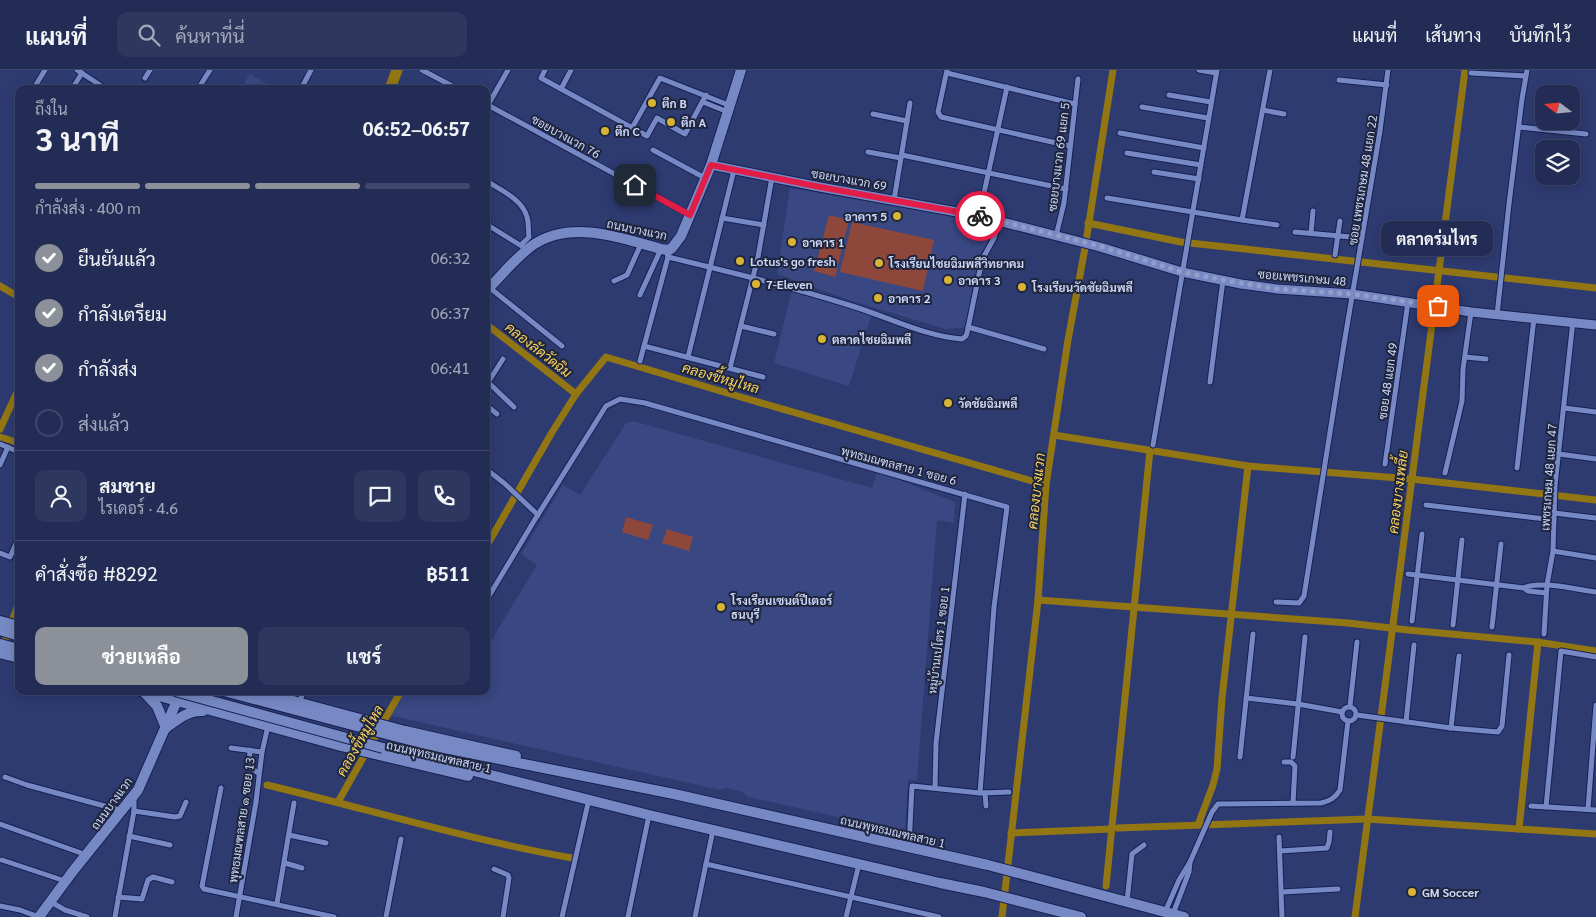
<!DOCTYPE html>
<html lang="th">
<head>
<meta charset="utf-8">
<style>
	:root { --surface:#222c55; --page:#2e385f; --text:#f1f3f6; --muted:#a2a7b9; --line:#3f486c; --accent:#8c9099 }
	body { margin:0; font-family:Georgia,Sarabun,serif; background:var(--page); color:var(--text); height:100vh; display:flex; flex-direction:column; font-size:19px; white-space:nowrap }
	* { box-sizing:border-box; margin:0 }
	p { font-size:16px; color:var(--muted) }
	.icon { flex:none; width:28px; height:28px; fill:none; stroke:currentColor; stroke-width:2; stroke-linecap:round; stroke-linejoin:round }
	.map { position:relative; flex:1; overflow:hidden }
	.drawer { position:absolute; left:15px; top:15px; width:475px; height:610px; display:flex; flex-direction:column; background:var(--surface); border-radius:10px; box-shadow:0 2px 12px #0003,0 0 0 1px var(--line) }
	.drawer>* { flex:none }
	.needle { width:32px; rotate:286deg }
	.tools { position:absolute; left:1535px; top:15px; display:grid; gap:10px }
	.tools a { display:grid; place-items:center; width:45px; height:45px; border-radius:10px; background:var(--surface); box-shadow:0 2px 12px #0003,0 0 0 1px var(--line); font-size:25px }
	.pin { position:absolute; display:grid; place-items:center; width:42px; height:42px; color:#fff; margin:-21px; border-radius:10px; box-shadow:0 2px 8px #0006 }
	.courier { position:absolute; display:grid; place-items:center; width:50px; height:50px; margin:-25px; border:4px solid #e11d48; border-radius:50%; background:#fff; color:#222; box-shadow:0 1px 6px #0007 }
	.bubble { position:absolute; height:35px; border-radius:10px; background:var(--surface); box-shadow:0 2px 12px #0003,0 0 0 1px var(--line); font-size:16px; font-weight:700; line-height:35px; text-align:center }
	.head em { font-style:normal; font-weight:700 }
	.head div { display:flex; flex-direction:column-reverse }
	.head { display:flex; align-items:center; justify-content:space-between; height:85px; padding:0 20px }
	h1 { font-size:32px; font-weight:700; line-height:38px }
	.bar { display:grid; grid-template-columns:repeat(4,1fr); gap:8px 5px; align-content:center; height:60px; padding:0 20px }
	.bar i { height:6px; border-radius:4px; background:var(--line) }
	.bar .on { background:var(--accent) }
	.bar p { grid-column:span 4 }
	.line { display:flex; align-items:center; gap:12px; padding:0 20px; border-top:1px solid var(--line) }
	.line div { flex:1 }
	.round { display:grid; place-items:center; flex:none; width:52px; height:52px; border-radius:10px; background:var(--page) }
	ol { padding:0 20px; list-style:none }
	li { display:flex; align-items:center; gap:15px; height:55px }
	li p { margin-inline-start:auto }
	li .icon { padding:5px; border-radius:50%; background:var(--accent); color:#fff; stroke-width:4 }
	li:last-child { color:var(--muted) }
	li i { width:28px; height:28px; border:2px solid var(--line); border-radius:50% }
	.cta { display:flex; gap:10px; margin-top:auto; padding:10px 20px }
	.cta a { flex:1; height:58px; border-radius:10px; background:var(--accent); color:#fff; font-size:20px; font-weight:700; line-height:58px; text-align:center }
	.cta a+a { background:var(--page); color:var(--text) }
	header { display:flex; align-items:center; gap:30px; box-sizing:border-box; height:70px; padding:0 25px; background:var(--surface); border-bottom:1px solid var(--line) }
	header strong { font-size:24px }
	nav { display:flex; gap:28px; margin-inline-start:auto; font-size:18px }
	.search { width:350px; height:45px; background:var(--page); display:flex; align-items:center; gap:12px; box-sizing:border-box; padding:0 18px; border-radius:10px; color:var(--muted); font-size:19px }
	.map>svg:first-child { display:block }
	.built { fill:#394782 }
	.green { fill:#8d483b }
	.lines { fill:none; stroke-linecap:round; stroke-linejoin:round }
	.canal { stroke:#927613; stroke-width:7 }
	.river { stroke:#927613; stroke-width:11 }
	.minor-casing { stroke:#172053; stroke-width:7 }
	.tertiary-casing { stroke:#172053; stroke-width:11 }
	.secondary-casing { stroke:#172053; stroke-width:12 }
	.minor { stroke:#7789c5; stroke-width:5 }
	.tertiary { stroke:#7789c5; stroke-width:9 }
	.secondary { stroke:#7789c5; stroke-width:10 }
	.secondary-bridge-casing { stroke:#172053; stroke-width:12; stroke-linecap:butt }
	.secondary-bridge { stroke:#7789c5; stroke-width:10 }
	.done { stroke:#949fc7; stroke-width:5; stroke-dasharray:0 9 }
	.route { stroke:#e11d48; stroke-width:6 }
	.poi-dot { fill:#d9b334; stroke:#1e253d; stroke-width:2 }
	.labels { text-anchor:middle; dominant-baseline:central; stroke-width:4; stroke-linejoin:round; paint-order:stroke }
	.poi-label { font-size:12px; font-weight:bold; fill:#cbd5f6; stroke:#1e253d; text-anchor:start }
	.street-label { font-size:12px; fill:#cbd5f6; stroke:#1e253d }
	.water-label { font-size:14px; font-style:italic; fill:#fad35c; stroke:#1e253d }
</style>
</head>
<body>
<header>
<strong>แผนที่</strong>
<div class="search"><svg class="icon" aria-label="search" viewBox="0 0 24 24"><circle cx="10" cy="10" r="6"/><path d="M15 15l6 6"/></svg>ค้นหาที่นี่</div>
<nav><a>แผนที่</a><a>เส้นทาง</a><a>บันทึกไว้</a></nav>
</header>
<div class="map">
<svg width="1596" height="847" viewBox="0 0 1596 847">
	<rect width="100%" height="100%" fill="#2e3b71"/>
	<g class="built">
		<path d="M250 4 276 19H240Z"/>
		<path d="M790 118 993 153 989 171 981 182 967 256 963 258 945 259 852 231 777 204Z"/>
		<path d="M792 220 871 246 849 316 774 293Z"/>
		<path d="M633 351 872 418 877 401 955 432 954 453 937 450 917 710H908L905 762 748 727 743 722 726 718 720 720 389 645 403 621H486V579L537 495 521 484 563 415 580 425 626 353Z"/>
	</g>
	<g class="green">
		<path d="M829 145 849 150 835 207 814 201Z"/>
		<path d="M852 152 934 170 923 221 840 202Z"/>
		<path d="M626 447 653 455 648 470 622 462Z"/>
		<path d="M667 459 693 467 689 481 662 473Z"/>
	</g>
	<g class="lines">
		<g class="canal">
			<path d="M1088 153 1181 172 1596 218"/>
			<path d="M0 216 19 227"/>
			<path d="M486 254 576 324"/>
			<path d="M0 359 19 318"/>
			<path d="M1054 365 1248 396 1411 409 1596 430"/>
			<path d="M0 367 19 373"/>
			<path d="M486 477 551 364 576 324 606 287 744 328 1046 415"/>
			<path d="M1038 530 1348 553 1408 560 1537 572 1596 581"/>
			<path d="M2 579 19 532"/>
			<path d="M267 715C368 739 469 770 572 788"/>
			<path d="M338 732 401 621"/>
			<path d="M1198 755 1213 715 1217 699 1222 628 1248 396"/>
			<path d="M1118 758 1367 749 1596 764"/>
			<path d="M1519 759 1538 572"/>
			<path d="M1011 763 1112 759"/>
			<path d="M1106 816 1150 380"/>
			<path d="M1002 847 1038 530 1046 415 1068 270 1085 178 1113 0"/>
			<path d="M1355 847 1465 0"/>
		</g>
		<path class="river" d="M390 19 397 0"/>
		<g class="minor-casing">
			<g id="minor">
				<path d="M77 0 106 19"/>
				<path d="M422 0 458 19"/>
				<path d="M545 0 541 8 647 66 657 48 685 64 706 25"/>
				<path d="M947 0 938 42 941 47 1070 76"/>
				<path d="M1199 0 1216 3"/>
				<path d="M947 3 1075 34"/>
				<path d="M1471 3 1526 6"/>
				<path d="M145 8 150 0"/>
				<path d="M1339 10 1387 15"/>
				<path d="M34 18 45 0"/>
				<path d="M72 19 82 3"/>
				<path d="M198 19 210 0"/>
				<path d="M301 19 311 0"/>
				<path d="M561 19 571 0"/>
				<path d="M1169 25 1211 32"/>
				<path d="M703 32 728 42"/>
				<path d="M486 34 690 145"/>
				<path d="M488 35 508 0"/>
				<path d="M1142 37 1208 48"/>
				<path d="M1263 40 1284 44"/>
				<path d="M873 44 907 51"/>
				<path d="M1519 57 1586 64"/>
				<path d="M632 58 660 8 731 36"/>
				<path d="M1120 63 1204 78"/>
				<path d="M653 80 705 108"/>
				<path d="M868 82 901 88"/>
				<path d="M1127 83 1201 95"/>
				<path d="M902 85 1066 119"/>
				<path d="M1154 102 1199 109"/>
				<path d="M486 115 488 112C501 120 523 130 527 147 529 153 528 161 529 167L521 175"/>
				<path d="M1107 128 1242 150 1270 0"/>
				<path d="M894 130 910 33"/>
				<path d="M979 146 1007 17"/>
				<path d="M722 148 764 155"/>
				<path d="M1242 150 1277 155"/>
				<path d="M486 154 523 177"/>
				<path d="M1295 162 1362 168"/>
				<path d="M1311 163 1313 141"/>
				<path d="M1056 166 1064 133 1078 9"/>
				<path d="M666 180 668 187C730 202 792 217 852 236 888 247 924 266 962 269L966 266 967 263 982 190 994 168 999 151"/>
				<path d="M1335 185 1340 151"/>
				<path d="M614 211 627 205 641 174"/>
				<path d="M490 218 562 276"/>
				<path d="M640 225 661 179"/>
				<path d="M1497 245 1509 134 1522 29 1527 0"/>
				<path d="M741 256 774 264"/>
				<path d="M968 257 1044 279"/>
				<path d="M644 276 763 307"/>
				<path d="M688 287 734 100"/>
				<path d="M1465 287 1486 289"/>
				<path d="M640 291 668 187"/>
				<path d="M730 298 758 187 772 107"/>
				<path d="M1210 312 1223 210"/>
				<path d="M486 314 491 315 514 337"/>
				<path d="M487 314 503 289"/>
				<path d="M486 335 497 344"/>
				<path d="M1564 338 1596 342"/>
				<path d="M0 374 19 382"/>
				<path d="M1153 375 1217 0"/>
				<path d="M1559 384 1596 389"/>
				<path d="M1385 394 1408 232"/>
				<path d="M0 395 8 377"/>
				<path d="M1517 398 1534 248"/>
				<path d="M486 399 504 413 538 445"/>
				<path d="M1445 403 1462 331 1463 299 1471 242"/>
				<path d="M1426 435 1554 450"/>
				<path d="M1554 443 1596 448"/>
				<path d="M1553 481 1596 488"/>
				<path d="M0 483 10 487 19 467"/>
				<path d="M1408 504 1524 518 1528 521 1546 523"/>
				<path d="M1524 518C1537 510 1580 520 1596 522"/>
				<path d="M486 531 534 451 606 336 620 329 645 333 1007 437 994 537 980 723"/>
				<path d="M1276 532 1299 533 1304 526 1344 274 1380 61 1388 0"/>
				<path d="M1412 551 1422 464"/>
				<path d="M1453 555 1462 470"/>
				<path d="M1492 557 1501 474"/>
				<path d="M1544 564 1547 515 1553 481 1555 415 1573 251"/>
				<path d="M1246 628 1298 634 1342 642"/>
				<path d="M300 632 303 621"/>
				<path d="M1350 636 1357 572"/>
				<circle cx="1349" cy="644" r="7"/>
				<path d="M1357 645 1451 658 1498 662 1502 656 1509 585"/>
				<path d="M1406 652 1414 575"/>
				<path d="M1451 658 1459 586"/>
				<path d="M231 678 262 682"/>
				<path d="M250 680 249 696 258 703"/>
				<path d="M1240 687 1253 564"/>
				<path d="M1293 687 1305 567"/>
				<path d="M1284 692H1291L1295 696 1293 733"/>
				<path d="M5 707 27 715 123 741"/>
				<path d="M221 718 202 816 204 819 334 847"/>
				<path d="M935 718 936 673 965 424"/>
				<path d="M985 723 986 736"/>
				<path d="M1531 736 1596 740"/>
				<path d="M1546 737 1561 581 1596 587"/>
				<path d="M1588 739 1596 635"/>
				<path d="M134 741 175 747 180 746 186 732"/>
				<path d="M0 754 81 783 85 787"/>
				<path d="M289 765 326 773"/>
				<path d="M129 766 170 775"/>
				<path d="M1279 767 1282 847"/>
				<path d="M909 777 912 716 980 723 1009 722"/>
				<path d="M1280 781 1327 778 1329 772 1330 762"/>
				<path d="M2 790 65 811"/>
				<path d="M285 793 302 798"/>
				<path d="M706 794 939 847"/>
				<path d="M494 799 508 805 509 808 503 847"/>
				<path d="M1282 822 1338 819"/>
				<path d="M118 827 142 829 148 810 153 807 172 812"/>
				<path d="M51 832 65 840 87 847"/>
				<path d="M1127 832 1132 784 1144 775"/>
				<path d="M277 833 294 733"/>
				<path d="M0 836 20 840 39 847"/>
				<path d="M1165 842 1179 810 1190 792 1212 742 1218 734 1321 733C1330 731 1335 728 1340 720L1348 651"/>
				<path d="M1173 844 1189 802 1190 792"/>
				<path d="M115 847 134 741V727"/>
				<path d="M236 847 256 732 262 682 268 656"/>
				<path d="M386 847 401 769"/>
				<path d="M562 847 589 729"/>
				<path d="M628 847 649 745"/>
				<path d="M695 847 713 760"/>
				<path d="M846 847 859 794"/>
			</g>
		</g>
		<g class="tertiary-casing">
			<path id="tertiary" d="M711 95 820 117 979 146 1100 177 1182 202 1241 214 1277 219 1352 224 1471 242 1596 255"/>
		</g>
		<g class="secondary-casing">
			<g id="secondary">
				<path d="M486 221C501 206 516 187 533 175 571 149 622 168 661 179L669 180 672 178 681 166 711 95 741 0"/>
				<path d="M0 551 19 556"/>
				<path d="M0 560 19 566"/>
				<path d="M0 574 19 579"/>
				<path d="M0 583 19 588"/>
				<path d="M141 621 341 676 468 706"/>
				<path d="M224 621 424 674 674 724 988 795 1184 847"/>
				<path d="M256 621 405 661 516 686"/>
				<path d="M145 623 157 636 166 658"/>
				<path d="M167 657C178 649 189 640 203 641"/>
				<path d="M383 678 649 745 940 813 984 822 1081 847"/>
				<path d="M39 847 73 801 138 720 179 626"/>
			</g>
		</g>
		<use href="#minor" class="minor"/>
		<use href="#tertiary" class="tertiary"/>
		<use href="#secondary" class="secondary"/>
		<g class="secondary-bridge-casing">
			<path id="secondary-bridge" d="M175 621 383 678"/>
		</g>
		<use href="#secondary-bridge" class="secondary-bridge"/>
	</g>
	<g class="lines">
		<path class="done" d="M980 146 1100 176 1182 202 1223 210 1277 219 1352 224 1438 236"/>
		<path class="route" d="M635 115 690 145 711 95 820 117 980 146"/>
	</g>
	<g class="poi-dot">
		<circle cx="652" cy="33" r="5"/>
		<circle cx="671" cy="52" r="5"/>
		<circle cx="605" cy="61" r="5"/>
		<circle cx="897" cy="146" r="5"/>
		<circle cx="792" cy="172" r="5"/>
		<circle cx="740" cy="191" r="5"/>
		<circle cx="879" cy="193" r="5"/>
		<circle cx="948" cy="210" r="5"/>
		<circle cx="756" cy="214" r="5"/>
		<circle cx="1022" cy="217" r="5"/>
		<circle cx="878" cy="228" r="5"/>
		<circle cx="822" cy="269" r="5"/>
		<circle cx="948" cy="333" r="5"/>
		<circle cx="721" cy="537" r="5"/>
		<circle cx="1412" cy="822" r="5"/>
	</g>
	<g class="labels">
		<g class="poi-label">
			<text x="662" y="33">ตึก B</text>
			<text x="681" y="52">ตึก A</text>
			<text x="615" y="61">ตึก C</text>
			<text x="887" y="146" text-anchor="end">อาคาร 5</text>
			<text x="802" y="172">อาคาร 1</text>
			<text x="750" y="191">Lotus's go fresh</text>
			<text x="889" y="193">โรงเรียนไชยฉิมพลีวิทยาคม</text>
			<text x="958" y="210">อาคาร 3</text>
			<text x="766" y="214">7-Eleven</text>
			<text x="1032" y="217">โรงเรียนวัดชัยฉิมพลี</text>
			<text x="888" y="228">อาคาร 2</text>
			<text x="832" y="269">ตลาดไชยฉิมพลี</text>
			<text x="958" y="333">วัดชัยฉิมพลี</text>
			<text x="731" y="530">โรงเรียนเซนต์ปีเตอร์<tspan x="731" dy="14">ธนบุรี</tspan></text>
			<text x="1422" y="822">GM Soccer</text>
		</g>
		<g class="street-label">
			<text transform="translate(566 66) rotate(29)">ซอยบางแวก 76</text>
			<text transform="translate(1058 87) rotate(-83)">ซอยบางแวก 69 แยก 5</text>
			<text transform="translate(849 109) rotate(10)">ซอยบางแวก 69</text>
			<text transform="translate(1362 110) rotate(-81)">ซอย เพชรเกษม 48 แยก 22</text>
			<text transform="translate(637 159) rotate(12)">ถนนบางแวก</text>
			<text transform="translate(1302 207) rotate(5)">ซอยเพชรเกษม 48</text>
			<text transform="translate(1387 311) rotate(-82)">ซอย 48 แยก 49</text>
			<text transform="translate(899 395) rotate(15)">พุทธมณฑลสาย 1 ซอย 6</text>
			<text transform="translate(1548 407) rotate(-86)">เพชรเกษม 48 แยก 47</text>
			<text transform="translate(938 570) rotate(-83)">หมู่บ้านเปโตร 1 ซอย 1</text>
			<text transform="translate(439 686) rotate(13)">ถนนพุทธมณฑลสาย 1</text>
			<text transform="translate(111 733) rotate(-54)">ถนนบางแวก</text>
			<text transform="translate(241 750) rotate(-82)">พุทธมณฑลสาย ๑ ซอย 13</text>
			<text transform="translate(893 761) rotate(13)">ถนนพุทธมณฑลสาย 1</text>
		</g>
		<g class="water-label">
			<text transform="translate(539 279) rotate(38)">คลองลัดวัดฉิม</text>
			<text transform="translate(721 307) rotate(16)">คลองขี้หมูไหล</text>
			<text transform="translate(1035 421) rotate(-84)">คลองบางแวก</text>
			<text transform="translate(1397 422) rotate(-83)">คลองบางเพลี้ย</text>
			<text transform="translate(359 670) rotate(-60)">คลองขี้หมูไหล</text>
		</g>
	</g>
</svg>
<div class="tools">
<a><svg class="needle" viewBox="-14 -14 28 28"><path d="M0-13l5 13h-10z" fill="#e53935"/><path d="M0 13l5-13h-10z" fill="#a2a7b9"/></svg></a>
<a><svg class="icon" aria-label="layers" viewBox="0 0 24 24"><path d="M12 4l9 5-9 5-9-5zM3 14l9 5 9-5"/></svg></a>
</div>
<div class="pin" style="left:1438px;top:236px;background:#ea580c"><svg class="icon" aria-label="bag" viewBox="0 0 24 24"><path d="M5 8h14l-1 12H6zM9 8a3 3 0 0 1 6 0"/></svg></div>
<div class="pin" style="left:635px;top:115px;background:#1f2937"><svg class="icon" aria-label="home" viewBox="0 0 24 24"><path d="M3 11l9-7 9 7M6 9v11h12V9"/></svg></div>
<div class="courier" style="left:980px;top:146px"><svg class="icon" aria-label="bike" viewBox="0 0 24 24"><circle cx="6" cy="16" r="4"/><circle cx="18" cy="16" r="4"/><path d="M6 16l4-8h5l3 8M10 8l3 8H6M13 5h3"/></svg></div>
<div class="bubble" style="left:1381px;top:151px;width:112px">ตลาดร่มไทร</div>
<section class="drawer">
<div class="head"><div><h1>3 นาที</h1><p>ถึงใน</p></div><em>06:52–06:57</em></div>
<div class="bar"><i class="on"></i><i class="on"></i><i class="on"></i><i></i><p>กำลังส่ง · 400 m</p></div>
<ol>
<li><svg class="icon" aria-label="check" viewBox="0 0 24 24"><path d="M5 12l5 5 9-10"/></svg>ยืนยันแล้ว<p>06:32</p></li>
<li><svg class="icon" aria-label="check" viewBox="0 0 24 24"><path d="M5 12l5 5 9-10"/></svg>กำลังเตรียม<p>06:37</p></li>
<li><svg class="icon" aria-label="check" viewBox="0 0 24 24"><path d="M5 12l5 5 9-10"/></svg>กำลังส่ง<p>06:41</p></li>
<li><i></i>ส่งแล้ว</li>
</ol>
<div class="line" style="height:90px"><a class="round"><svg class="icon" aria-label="person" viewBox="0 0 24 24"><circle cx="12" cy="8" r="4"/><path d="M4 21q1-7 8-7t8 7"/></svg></a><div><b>สมชาย</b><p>ไรเดอร์ · 4.6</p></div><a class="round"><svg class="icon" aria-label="chat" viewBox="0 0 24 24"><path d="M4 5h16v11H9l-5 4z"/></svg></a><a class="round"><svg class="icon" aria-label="phone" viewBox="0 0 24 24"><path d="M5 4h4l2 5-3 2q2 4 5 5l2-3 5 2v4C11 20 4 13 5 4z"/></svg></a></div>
<div class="line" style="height:65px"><div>คำสั่งซื้อ #8292</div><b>฿511</b></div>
<div class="cta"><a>ช่วยเหลือ</a><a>แชร์</a></div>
</section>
</div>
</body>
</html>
